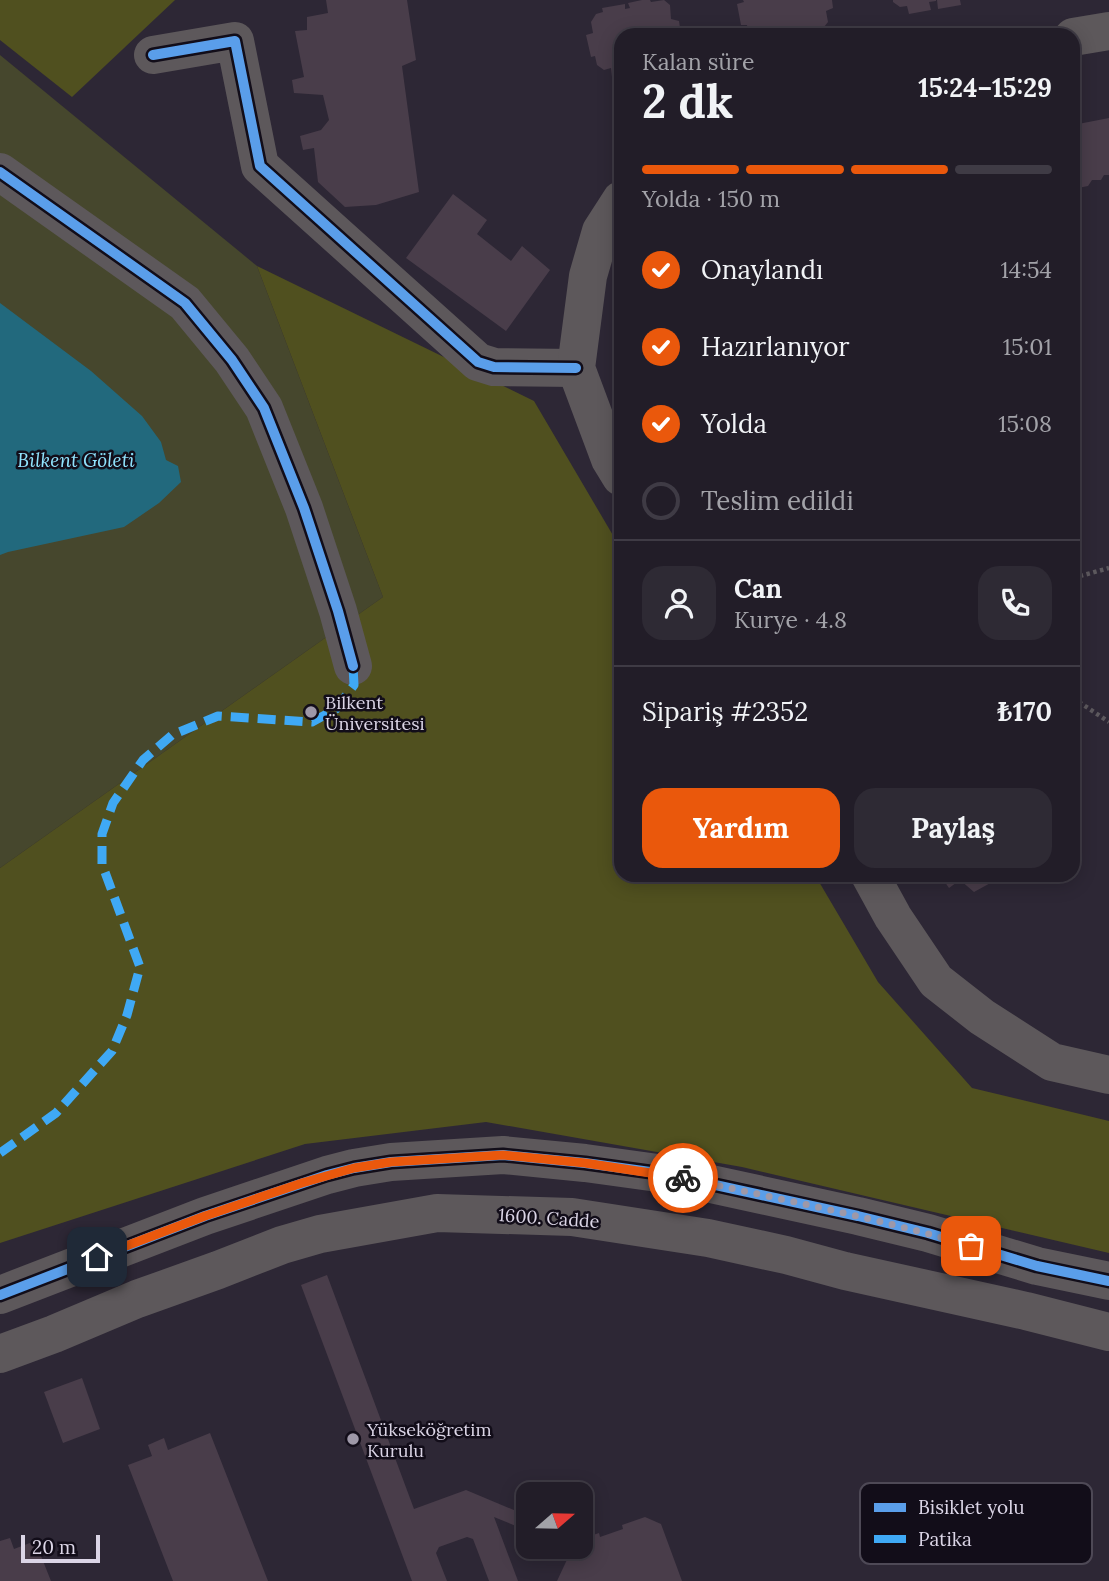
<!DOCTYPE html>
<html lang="tr">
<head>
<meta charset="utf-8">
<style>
	:root { --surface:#221d28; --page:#2e2a34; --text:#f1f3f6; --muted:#a2a2a8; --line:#3f3b45; --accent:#ea580c }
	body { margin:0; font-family:Lora,serif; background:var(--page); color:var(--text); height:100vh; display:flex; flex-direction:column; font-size:26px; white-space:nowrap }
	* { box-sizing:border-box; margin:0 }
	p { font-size:23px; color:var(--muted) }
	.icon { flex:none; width:38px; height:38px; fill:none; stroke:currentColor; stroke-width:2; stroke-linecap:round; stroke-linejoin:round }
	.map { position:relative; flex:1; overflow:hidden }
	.panel { position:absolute; left:614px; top:28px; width:466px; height:854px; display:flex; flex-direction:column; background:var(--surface); border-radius:21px; box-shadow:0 4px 18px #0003,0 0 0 2px var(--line) }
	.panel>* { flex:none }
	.needle { width:46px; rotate:70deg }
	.buttons { position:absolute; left:516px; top:1482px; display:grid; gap:14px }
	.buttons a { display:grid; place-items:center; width:77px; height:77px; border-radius:14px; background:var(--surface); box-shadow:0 4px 18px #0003,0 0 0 2px var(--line); font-size:35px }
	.scale { position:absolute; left:21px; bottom:18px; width:79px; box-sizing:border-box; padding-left:7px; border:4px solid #dbd5e6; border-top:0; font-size:19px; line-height:24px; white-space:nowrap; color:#dbd5e6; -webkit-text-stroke:5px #120d19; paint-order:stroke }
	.pin { position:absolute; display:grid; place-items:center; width:60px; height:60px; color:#fff; margin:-30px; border-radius:14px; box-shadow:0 4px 10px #0006 }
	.courier { position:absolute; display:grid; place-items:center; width:70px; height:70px; margin:-35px; border:5px solid #ea580c; border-radius:50%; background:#fff; color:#222; box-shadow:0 2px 9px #0007 }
	.summary em { font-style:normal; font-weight:700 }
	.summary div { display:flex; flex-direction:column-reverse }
	.summary { display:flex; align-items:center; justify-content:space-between; height:119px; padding:0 28px }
	h1 { font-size:46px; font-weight:700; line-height:52px }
	.bar { display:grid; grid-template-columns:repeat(4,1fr); gap:10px 7px; align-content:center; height:84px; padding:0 28px }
	.bar i { height:9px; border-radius:5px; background:var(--line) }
	.bar .active { background:var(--accent) }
	.bar p { grid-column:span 4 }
	.line { display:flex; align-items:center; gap:18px; padding:0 28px; border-top:2px solid var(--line) }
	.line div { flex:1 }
	.round { display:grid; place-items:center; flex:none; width:74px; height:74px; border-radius:21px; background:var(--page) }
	ol { padding:0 28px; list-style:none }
	li { display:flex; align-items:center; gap:21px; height:77px }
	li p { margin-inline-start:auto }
	li .icon { padding:7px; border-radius:50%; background:var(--accent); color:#fff; stroke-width:4 }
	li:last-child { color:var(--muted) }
	li i { width:38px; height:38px; border:4px solid var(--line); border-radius:50% }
	.cta { display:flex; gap:14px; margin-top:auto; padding:14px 28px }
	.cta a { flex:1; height:80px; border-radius:21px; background:var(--accent); color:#fff; font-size:28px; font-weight:700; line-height:80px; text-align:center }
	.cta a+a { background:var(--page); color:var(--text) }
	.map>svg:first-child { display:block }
	.green { fill:#46472d }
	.forest { fill:#50501f }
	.water { fill:#22697d }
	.building { fill:#493d4a }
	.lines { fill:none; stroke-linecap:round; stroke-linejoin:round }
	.path { stroke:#5d595e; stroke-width:4.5; stroke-dasharray:3.5 3.5; stroke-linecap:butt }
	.minor { stroke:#5d585b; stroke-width:38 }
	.quiet { stroke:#3fa9f5; stroke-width:9; stroke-dasharray:18 9; stroke-linecap:butt }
	.cycleway-casing { stroke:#120d19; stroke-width:15 }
	.cycleway { stroke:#5a9eea; stroke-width:10 }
	.done { stroke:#9e98a8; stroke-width:7; stroke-dasharray:0 12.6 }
	.route { stroke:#ea580c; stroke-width:9 }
	.poi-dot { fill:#9e98a8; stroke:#120d19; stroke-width:2.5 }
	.labels { text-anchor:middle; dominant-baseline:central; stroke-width:5; stroke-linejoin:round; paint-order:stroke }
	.poi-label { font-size:18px; fill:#dbd5e6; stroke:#120d19; text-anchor:start }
	.street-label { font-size:18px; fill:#dbd5e6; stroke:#120d19 }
	.water-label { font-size:19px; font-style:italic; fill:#90e3fd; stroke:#120d19 }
	.key { fill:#120d19; stroke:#4e4956; stroke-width:2 }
	.key-label { font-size:19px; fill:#dbd5e6 }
</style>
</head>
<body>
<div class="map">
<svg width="1109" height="1581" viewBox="0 0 1109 1581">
	<rect width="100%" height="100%" fill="#2d2735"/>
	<path class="green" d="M0 55 257 266 383 597 0 868Z"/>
	<g class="forest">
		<path d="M0 0H175L72 97 0 40Z"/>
		<path d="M257 266 534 401 621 549V875H815L878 982 972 1088 1109 1121V1253L742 1167 486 1122 305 1144 0 1243V868L383 597Z"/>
	</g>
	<path class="water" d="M0 303 91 371 142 416 161 442 166 460 178 466 181 482 159 503 124 527 8 552 0 555Z"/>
	<g class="building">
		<path d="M326 0H407L416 60 402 66 419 192 376 205 345 207 318 182 314 148 303 150 300 136 321 130 329 120 323 95 294 93 292 80 304 77 295 31 307 30V17L328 13Z"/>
		<path d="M642 0H650L651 2 664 0 670 5 671 19 679 21 681 35H621V75L612 77 611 68 604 70 597 65 595 56 591 57 586 35 593 33 591 22 596 14 603 12 602 8 625 4V9L630 8 628 3Z"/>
		<path d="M743 0H832L833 8 826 11 828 22 824 27 814 28 816 35H792V32L784 34 785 35H750L748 34 747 25H741L737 4 744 2Z"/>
		<path d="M893 0H936V1L929 2 931 10 909 14 907 6 900 7 893 2Z"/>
		<path d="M937 0H960L961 5 938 9Z"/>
		<path d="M1109 118V175H1104L1101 180H1092L1088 186 1073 189V125Z"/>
		<path d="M453 194 487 220 477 234 511 261 522 246 550 270 506 331 406 258Z"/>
		<path d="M940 875H1005L974 892 960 880 949 888Z"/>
		<path d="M327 1275 414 1509 466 1490 528 1516V1531L494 1517 518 1581H489L473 1539 467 1537 439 1547 436 1553 447 1581H412L301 1285Z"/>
		<path d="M82 1378 100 1429 63 1443 44 1392Z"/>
		<path d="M210 1433 268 1581H173L128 1465 152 1456 148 1445 164 1438 168 1450Z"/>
		<path d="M645 1517 661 1524 682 1581H557L572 1549 566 1547H581V1539L599 1533 600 1537 623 1529 622 1525Z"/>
		<path d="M10 1538 14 1549 35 1541 51 1581H0V1541Z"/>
	</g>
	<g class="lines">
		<g class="path">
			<path d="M1073 578 1109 568"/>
			<path d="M1073 698 1109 722"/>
		</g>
		<g class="minor">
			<path d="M1073 37 1109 31"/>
			<path d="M153 55 235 41 260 166 478 362 494 367 576 368"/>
			<path d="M0 172 185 303 232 360 264 408 304 508 338 611 353 666"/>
			<path d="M621 200 601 231 588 276 576 368 610 459 621 477"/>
			<path d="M870 875 893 917 936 981 982 1017 1052 1062 1109 1075"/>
			<path d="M0 1295 205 1216 327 1175 354 1168 391 1162 503 1155 585 1163 665 1174 858 1216 928 1233 1037 1266 1109 1281"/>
			<path d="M0 1354 54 1334 137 1299 218 1270 282 1245 320 1234 437 1213 572 1217 708 1238 786 1255 845 1271 1026 1311 1109 1332"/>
		</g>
		<path class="quiet" d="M0 1153 56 1113 112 1051 127 1015 140 967 102 864V834L113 803 143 760 172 735 218 716 312 722 336 709 354 685 353 666"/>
		<g class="cycleway-casing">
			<g id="cycleway">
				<path d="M153 55 235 41 260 166 478 362 494 367 576 368"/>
				<path d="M0 172 185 303 232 360 264 408 304 508 338 611 353 666"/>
				<path d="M0 1295 205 1216 327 1175 354 1168 391 1162 503 1155 585 1163 665 1174 858 1216 928 1233 1037 1266 1109 1281"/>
			</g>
		</g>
		<use href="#cycleway" class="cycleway"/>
	</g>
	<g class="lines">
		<path class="done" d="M683 1178C779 1199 877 1218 971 1246"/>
		<path class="route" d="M97 1257 205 1216 302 1183 354 1168 391 1162 503 1155 585 1163 683 1178"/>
	</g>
	<g class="poi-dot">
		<circle cx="311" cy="712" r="7"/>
		<circle cx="353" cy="1439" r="7"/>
	</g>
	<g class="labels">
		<g class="poi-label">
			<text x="325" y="702">Bilkent<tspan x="325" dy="21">Üniversitesi</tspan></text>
			<text x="367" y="1429">Yükseköğretim<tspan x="367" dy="21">Kurulu</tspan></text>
		</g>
		<g class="street-label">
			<text transform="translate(549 1218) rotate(4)">1600. Cadde</text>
		</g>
		<g class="water-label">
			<text x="76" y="460">Bilkent Göleti</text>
		</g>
	</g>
	<rect x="860" y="1483" width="232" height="81" rx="10" class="key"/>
	<rect x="874" y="1503" width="32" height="9" fill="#5a9eea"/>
	<rect x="874" y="1535" width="32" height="8" fill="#3fa9f5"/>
	<g class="key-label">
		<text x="918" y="1514">Bisiklet yolu</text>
		<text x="918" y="1546">Patika</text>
	</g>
</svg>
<div class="buttons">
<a><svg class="needle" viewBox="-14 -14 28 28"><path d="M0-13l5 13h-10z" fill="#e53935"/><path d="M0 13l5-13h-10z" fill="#a2a2a8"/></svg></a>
</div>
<div class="scale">20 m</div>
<div class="pin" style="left:971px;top:1246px;background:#ea580c"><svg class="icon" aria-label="bag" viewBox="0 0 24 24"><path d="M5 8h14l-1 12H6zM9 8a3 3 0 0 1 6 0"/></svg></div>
<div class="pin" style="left:97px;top:1257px;background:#1f2937"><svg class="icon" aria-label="home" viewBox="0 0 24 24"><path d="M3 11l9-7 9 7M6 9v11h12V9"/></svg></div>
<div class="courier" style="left:683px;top:1178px"><svg class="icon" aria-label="bike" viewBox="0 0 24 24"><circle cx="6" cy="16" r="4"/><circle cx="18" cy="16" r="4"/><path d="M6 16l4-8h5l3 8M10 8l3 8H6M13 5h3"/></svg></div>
<section class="panel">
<div class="summary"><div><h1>2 dk</h1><p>Kalan süre</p></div><em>15:24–15:29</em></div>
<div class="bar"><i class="active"></i><i class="active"></i><i class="active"></i><i></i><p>Yolda · 150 m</p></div>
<ol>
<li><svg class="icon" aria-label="check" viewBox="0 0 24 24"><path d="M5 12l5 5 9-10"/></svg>Onaylandı<p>14:54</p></li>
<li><svg class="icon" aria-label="check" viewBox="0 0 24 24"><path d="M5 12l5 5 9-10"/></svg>Hazırlanıyor<p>15:01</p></li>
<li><svg class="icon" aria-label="check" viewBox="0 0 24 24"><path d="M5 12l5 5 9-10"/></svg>Yolda<p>15:08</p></li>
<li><i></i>Teslim edildi</li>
</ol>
<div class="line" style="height:126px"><a class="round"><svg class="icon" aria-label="person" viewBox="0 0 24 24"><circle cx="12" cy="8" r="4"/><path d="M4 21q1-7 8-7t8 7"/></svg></a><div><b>Can</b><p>Kurye · 4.8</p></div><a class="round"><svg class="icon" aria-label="phone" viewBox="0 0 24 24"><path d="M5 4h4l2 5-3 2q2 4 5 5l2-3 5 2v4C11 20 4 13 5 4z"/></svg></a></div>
<div class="line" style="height:91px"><div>Sipariş #2352</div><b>₺170</b></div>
<div class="cta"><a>Yardım</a><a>Paylaş</a></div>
</section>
</div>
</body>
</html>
